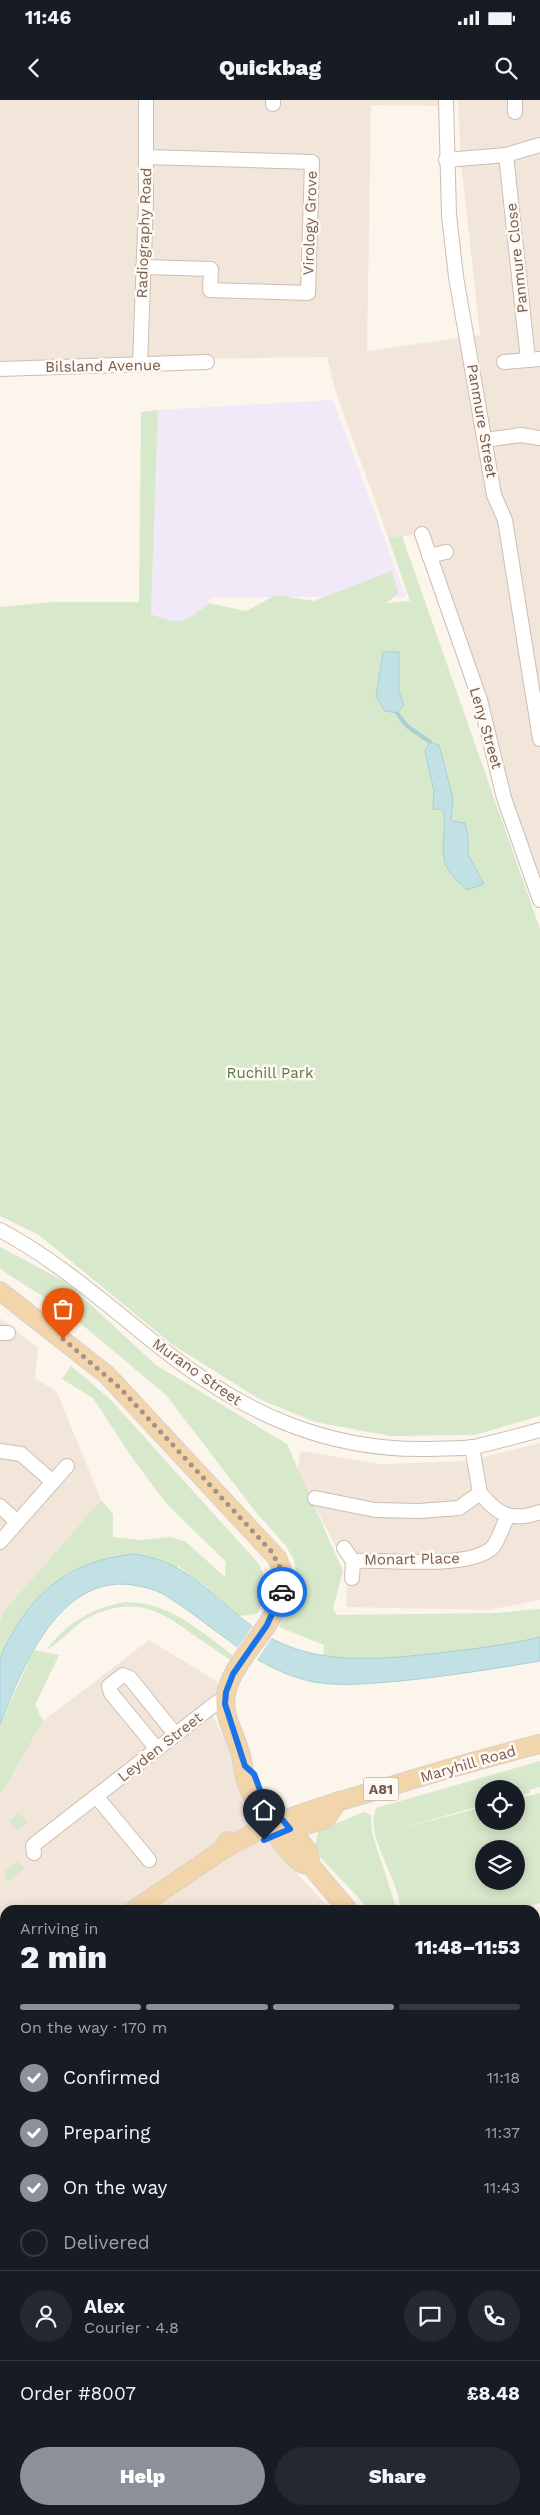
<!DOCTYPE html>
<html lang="en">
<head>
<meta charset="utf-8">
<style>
	:root { --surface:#171b24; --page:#242831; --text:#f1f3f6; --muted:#9ea1a6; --line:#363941; --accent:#8c9099 }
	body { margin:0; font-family:"Work Sans",sans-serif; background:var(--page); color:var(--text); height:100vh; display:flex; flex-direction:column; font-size:19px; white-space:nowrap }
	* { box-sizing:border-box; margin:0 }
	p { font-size:16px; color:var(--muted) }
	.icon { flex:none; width:28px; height:28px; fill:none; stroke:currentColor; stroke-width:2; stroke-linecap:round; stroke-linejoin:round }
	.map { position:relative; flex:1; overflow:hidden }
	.details { position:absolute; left:0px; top:1805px; width:540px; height:610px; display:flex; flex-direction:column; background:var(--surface); border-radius:15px 15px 0 0; box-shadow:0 2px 12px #0003 }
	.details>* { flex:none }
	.tools { position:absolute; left:475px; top:1680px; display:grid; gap:10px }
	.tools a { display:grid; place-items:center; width:50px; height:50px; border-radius:50%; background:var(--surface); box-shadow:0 2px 12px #0003; font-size:25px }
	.pin { position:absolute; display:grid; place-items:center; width:42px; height:42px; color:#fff; margin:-51px -21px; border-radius:50% 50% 50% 0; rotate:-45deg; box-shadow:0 0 5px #0007 }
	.pin .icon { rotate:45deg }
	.courier { position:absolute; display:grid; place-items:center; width:50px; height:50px; margin:-25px; border:4px solid #1a73e8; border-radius:50%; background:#fff; color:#222; box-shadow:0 1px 6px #0007 }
	.summary em { font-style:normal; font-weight:800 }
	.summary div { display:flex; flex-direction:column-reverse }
	.summary { display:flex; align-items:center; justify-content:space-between; height:85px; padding:0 20px }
	h1 { font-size:32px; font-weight:800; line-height:38px }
	.bar { display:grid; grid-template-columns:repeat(4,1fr); gap:8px 5px; align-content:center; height:60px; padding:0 20px }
	.bar i { height:6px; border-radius:4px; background:var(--line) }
	.bar .on { background:var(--accent) }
	.bar p { grid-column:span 4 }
	.line { display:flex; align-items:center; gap:12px; padding:0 20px; border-top:1px solid var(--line) }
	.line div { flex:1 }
	.round { display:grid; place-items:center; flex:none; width:52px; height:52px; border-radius:26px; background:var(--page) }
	ol { padding:0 20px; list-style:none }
	li { display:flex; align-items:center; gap:15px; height:55px }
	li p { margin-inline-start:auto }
	li .icon { padding:5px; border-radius:50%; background:var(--accent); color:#fff; stroke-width:4 }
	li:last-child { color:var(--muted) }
	li i { width:28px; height:28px; border:2px solid var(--line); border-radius:50% }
	.cta { display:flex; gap:10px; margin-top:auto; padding:10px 20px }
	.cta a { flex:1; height:58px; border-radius:30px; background:var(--accent); color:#fff; font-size:20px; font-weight:800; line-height:58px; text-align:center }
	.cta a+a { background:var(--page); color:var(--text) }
	.status { display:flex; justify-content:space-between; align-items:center; height:35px; padding:0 25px; background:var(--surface); direction:ltr }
	.status svg { height:14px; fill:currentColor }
	header { display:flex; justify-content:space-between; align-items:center; height:65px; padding:0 20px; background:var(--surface); font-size:22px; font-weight:800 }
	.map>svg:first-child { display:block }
	.residential { fill:#f2e6db }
	.education { fill:#f1e8f8 }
	.green { fill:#d8e8cb; fill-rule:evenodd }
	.water { fill:#c1e1e4; stroke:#a8d0d5 }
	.pier { fill:#fbf5ec }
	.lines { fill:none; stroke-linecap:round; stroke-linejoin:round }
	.stream { stroke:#a8d0d5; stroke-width:4 }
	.minor-casing { stroke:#cdbdb2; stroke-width:16 }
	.major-casing { stroke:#d8d1ce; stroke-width:20 }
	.minor { stroke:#fff; stroke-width:14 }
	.major { stroke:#f3d5ab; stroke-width:18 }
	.done { stroke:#a49187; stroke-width:5; stroke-dasharray:0 9 }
	.route { stroke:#1a73e8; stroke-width:6 }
	.labels { text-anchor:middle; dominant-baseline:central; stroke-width:5; stroke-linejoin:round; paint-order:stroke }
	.shield { fill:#fef9f2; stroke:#9e8a81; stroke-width:1 }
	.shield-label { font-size:14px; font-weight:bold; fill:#755b50 }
	.street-label { font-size:15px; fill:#755b50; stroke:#fef9f2 }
	.park-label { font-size:15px; fill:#5a7949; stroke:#fef9f2 }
</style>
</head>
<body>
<div class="status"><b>11:46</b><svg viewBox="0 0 49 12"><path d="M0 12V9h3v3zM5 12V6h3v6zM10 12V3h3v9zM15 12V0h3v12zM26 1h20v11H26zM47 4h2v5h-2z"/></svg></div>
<header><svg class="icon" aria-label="back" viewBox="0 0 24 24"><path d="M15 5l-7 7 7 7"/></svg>Quickbag<svg class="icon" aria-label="search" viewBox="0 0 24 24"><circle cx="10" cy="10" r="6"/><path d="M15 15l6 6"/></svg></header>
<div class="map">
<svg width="540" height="2415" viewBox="0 0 540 2415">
	<rect width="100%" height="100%" fill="#fbf5ec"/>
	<g class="residential">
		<path d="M0 0H438V6L371 5 367 251 480 235 461 62 458 0H540V785L415 435 388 437 337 296 327 257 0 262Z"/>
		<path d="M0 1218 38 1248 35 1278 57 1292 101 1400 5 1510 0 1521Z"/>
		<path d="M540 1343V1500L488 1510 346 1507 347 1468 297 1372 301 1351 381 1364 467 1361Z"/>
		<path d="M149 1540 218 1582 213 1616 277 1752 331 1810H5V1825L0 1820V1696L43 1621Z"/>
		<path d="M5 1884V2037L0 2041V1887Z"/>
		<path d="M535 1958 540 1960V2304L535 2300Z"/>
		<path d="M0 2059 5 2067V2292L0 2295Z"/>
		<path d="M0 2305 5 2310V2410H102L107 2415H0Z"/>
	</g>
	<g class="education">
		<path d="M333 300 406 497H213L167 541 151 514 158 310Z"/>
		<path d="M0 1820 5 1825V1884L0 1887Z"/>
		<path d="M253 2410H436L441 2415H248Z"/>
	</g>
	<g class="green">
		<path d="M158 310 151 514C180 526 186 523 208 503L246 511 276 495 314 501 392 471 398 493 387 503 410 501 388 437 402 436 540 829V1316L475 1335 390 1336 315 1322 259 1299 173 1245 39 1135 0 1116V507L52 502H139L141 312Z"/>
		<path d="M0 1147 66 1182 156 1265 287 1344 343 1471 333 1508 337 1515 495 1513 540 1509V1537C470 1553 395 1562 323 1557L324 1545 279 1527 292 1502 298 1479 294 1460 286 1446 255 1411 166 1295 67 1212 0 1169Z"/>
		<path d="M71 1266 110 1299 259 1464C268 1483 266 1496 257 1514L238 1516 207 1487 178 1466 39 1497 13 1532 0 1560V1521L5 1510 101 1400 113 1414V1437L140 1440 171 1437 186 1442 225 1477 226 1462 165 1402 131 1356 93 1298 62 1279Z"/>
		<path d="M125 1502C175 1501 209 1540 248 1566L246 1570C230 1560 214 1549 198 1538 160 1510 136 1495 89 1517 75 1524 56 1547 47 1549 68 1522 92 1508 125 1502Z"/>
		<path d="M34 1550 59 1555 35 1605 43 1621 0 1696V1624Z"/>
		<path d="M540 1661V1687L529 1690 530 1693 516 1696V1689H484V1705L397 1729 484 1707V1721H516V1699L540 1693V1803L515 1810H400C400 1778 364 1738 376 1708ZM484 1749H516V1781H484Z"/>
		<path d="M364 1712 371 1715 372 1733 397 1810H370L321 1758 315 1748 318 1731Z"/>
		<path d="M19 1713 27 1723 17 1731 9 1721Z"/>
		<path d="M17 1761 24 1769 8 1781 4 1776 7 1774 5 1771Z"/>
		<path d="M540 2369V2415H497L501 2410H535V2374Z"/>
	</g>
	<g class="water">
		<path d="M383 552H399V591L404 606 397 613 385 611 376 597Z"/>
		<path d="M430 642 439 645 453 698 451 721 465 723 468 736V754L484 784 467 790C458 781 445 771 444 758 441 742 447 727 443 710L433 709 434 691 425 651Z"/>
		<path d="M135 1454C192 1463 212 1498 256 1529 311 1567 375 1560 439 1553 473 1549 507 1545 540 1537V1561C494 1569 448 1576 401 1581 373 1583 343 1587 314 1582 255 1570 217 1528 168 1497 158 1490 145 1487 133 1485 58 1474 22 1569 0 1624 0 1608 0 1573 0 1559 4 1547 12 1534 18 1524 46 1480 83 1459 135 1454Z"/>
	</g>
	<path class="pier" d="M254 1524 273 1536 255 1563 236 1550Z"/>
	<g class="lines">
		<path class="stream" d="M397 613 407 626 430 642"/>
		<g class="minor-casing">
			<g id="minor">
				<path d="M446 0 449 115 456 177 494 395 505 420 540 639"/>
				<path d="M273 4V0"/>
				<path d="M515 12V0"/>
				<path d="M506 55 528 260"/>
				<path d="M446 60 506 55 540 45"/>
				<path d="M143 167 211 169 210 190 308 193 312 62 146 57"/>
				<path d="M504 262 540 259"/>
				<path d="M140 265 146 100V0"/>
				<path d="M0 269 207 262"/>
				<path d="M485 340 521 335 540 338"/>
				<path d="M422 434 480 600 504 698 540 800"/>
				<path d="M429 456 446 452"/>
				<path d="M0 1130C60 1162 112 1209 165 1251 244 1313 326 1351 429 1349 443 1348 460 1349 474 1347 496 1342 518 1336 540 1330"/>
				<path d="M0 1233H8"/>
				<path d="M0 1351 21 1354 53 1382"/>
				<path d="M480 1393C498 1415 511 1422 540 1412"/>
				<path d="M315 1398 375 1410 419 1411 459 1408 480 1393 472 1347"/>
				<path d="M0 1406 17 1422"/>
				<path d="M0 1442 67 1366"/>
				<path d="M344 1448 353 1461 352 1478"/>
				<path d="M353 1461C385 1459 471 1470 493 1447 499 1439 503 1425 508 1416"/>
				<path d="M157 1649 111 1593 109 1586 123 1575 130 1578 175 1634"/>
				<path d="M96 1696 149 1760"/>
				<path d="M34 1753 33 1746 36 1743 211 1607 218 1602H225"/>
				<path d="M0 2044 5 2041"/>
				<path d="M535 2142 540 2141"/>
				<path d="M535 2231 540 2235"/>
				<path d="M0 2302 5 2299"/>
				<path d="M0 2312 5 2317"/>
				<path d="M535 2355 540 2349"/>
				<path d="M0 2377 5 2376"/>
				<path d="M105 2410 110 2415"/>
				<path d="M456 2410 461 2415"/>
				<path d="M230 2415 235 2410"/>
				<path d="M479 2415 483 2410"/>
			</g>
		</g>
		<g class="major-casing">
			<g id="major">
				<path d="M0 1191 107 1275 277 1458C304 1509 235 1548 226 1594 222 1613 234 1633 240 1652 243 1661 243 1668 245 1677 248 1696 285 1751 301 1763 303 1764 308 1765 311 1766"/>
				<path d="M276 1711 308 1751 311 1766 348 1810"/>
				<path d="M280 1733 326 1719 338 1701"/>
				<path d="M221 1751C270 1721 323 1706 378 1690 432 1673 485 1658 540 1644"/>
				<path d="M134 1810 221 1751 228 1741"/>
				<path d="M0 1910 5 1907"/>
				<path d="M535 1942 540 1944"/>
			</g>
		</g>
		<use href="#minor" class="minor"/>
		<use href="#major" class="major"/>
	</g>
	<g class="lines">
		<path class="done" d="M63 1239 120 1288 271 1451 282 1471V1492"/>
		<path class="route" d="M264 1740 290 1729 262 1695 254 1674 245 1666 225 1604 226 1592 233 1574 267 1525 282 1492"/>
	</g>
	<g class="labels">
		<rect class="shield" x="363.5" y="1677.5" width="35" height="23" rx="4"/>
		<g class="shield-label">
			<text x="381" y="1689">A81</text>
		</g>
		<g class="street-label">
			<text transform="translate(310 123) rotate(-88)">Virology Grove</text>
			<text transform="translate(144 133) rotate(-88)">Radiography Road</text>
			<text transform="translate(517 158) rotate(-96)">Panmure Close</text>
			<text transform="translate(103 266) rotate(-1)">Bilsland Avenue</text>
			<text transform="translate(482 321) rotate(80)">Panmure Street</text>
			<text transform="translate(486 628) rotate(74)">Leny Street</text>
			<text transform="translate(197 1272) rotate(35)">Murano Street</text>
			<text transform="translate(412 1459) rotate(-1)">Monart Place</text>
			<text transform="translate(160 1647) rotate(-38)">Leyden Street</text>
			<text transform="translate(468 1664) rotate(-16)">Maryhill Road</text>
		</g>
		<g class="park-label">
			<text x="270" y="973">Ruchill Park</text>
		</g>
	</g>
</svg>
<div class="tools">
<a><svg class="icon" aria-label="locate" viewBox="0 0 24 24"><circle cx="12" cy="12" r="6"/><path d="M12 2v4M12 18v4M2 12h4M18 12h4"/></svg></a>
<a><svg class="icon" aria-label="layers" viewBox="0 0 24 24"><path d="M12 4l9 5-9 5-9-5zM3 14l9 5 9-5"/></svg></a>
</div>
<div class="pin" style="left:63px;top:1239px;background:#ea580c"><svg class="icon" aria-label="bag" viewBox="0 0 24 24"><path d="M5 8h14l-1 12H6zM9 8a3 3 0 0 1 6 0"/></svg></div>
<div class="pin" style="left:264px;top:1740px;background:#1f2937"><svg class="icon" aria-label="home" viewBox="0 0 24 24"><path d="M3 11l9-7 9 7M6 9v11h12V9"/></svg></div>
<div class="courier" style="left:282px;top:1492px"><svg class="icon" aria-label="car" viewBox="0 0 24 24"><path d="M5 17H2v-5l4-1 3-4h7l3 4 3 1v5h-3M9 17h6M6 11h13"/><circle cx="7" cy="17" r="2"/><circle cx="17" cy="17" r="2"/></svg></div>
<section class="details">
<div class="summary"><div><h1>2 min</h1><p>Arriving in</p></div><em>11:48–11:53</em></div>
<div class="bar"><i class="on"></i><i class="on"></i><i class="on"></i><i></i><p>On the way · 170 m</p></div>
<ol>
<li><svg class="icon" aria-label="check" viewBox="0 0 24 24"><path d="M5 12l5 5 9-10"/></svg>Confirmed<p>11:18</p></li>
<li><svg class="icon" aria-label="check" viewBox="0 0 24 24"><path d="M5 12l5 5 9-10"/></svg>Preparing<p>11:37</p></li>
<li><svg class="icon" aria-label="check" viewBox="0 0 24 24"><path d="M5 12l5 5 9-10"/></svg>On the way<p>11:43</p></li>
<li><i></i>Delivered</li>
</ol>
<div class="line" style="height:90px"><a class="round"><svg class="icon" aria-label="person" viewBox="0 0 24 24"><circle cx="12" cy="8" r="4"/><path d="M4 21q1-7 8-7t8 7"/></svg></a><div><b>Alex</b><p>Courier · 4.8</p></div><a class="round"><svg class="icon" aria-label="chat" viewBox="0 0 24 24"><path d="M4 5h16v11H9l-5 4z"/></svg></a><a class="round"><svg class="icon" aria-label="phone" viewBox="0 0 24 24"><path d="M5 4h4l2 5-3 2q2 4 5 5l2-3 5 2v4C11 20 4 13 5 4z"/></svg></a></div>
<div class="line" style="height:65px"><div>Order #8007</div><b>£8.48</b></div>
<div class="cta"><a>Help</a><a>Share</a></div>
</section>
</div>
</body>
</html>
